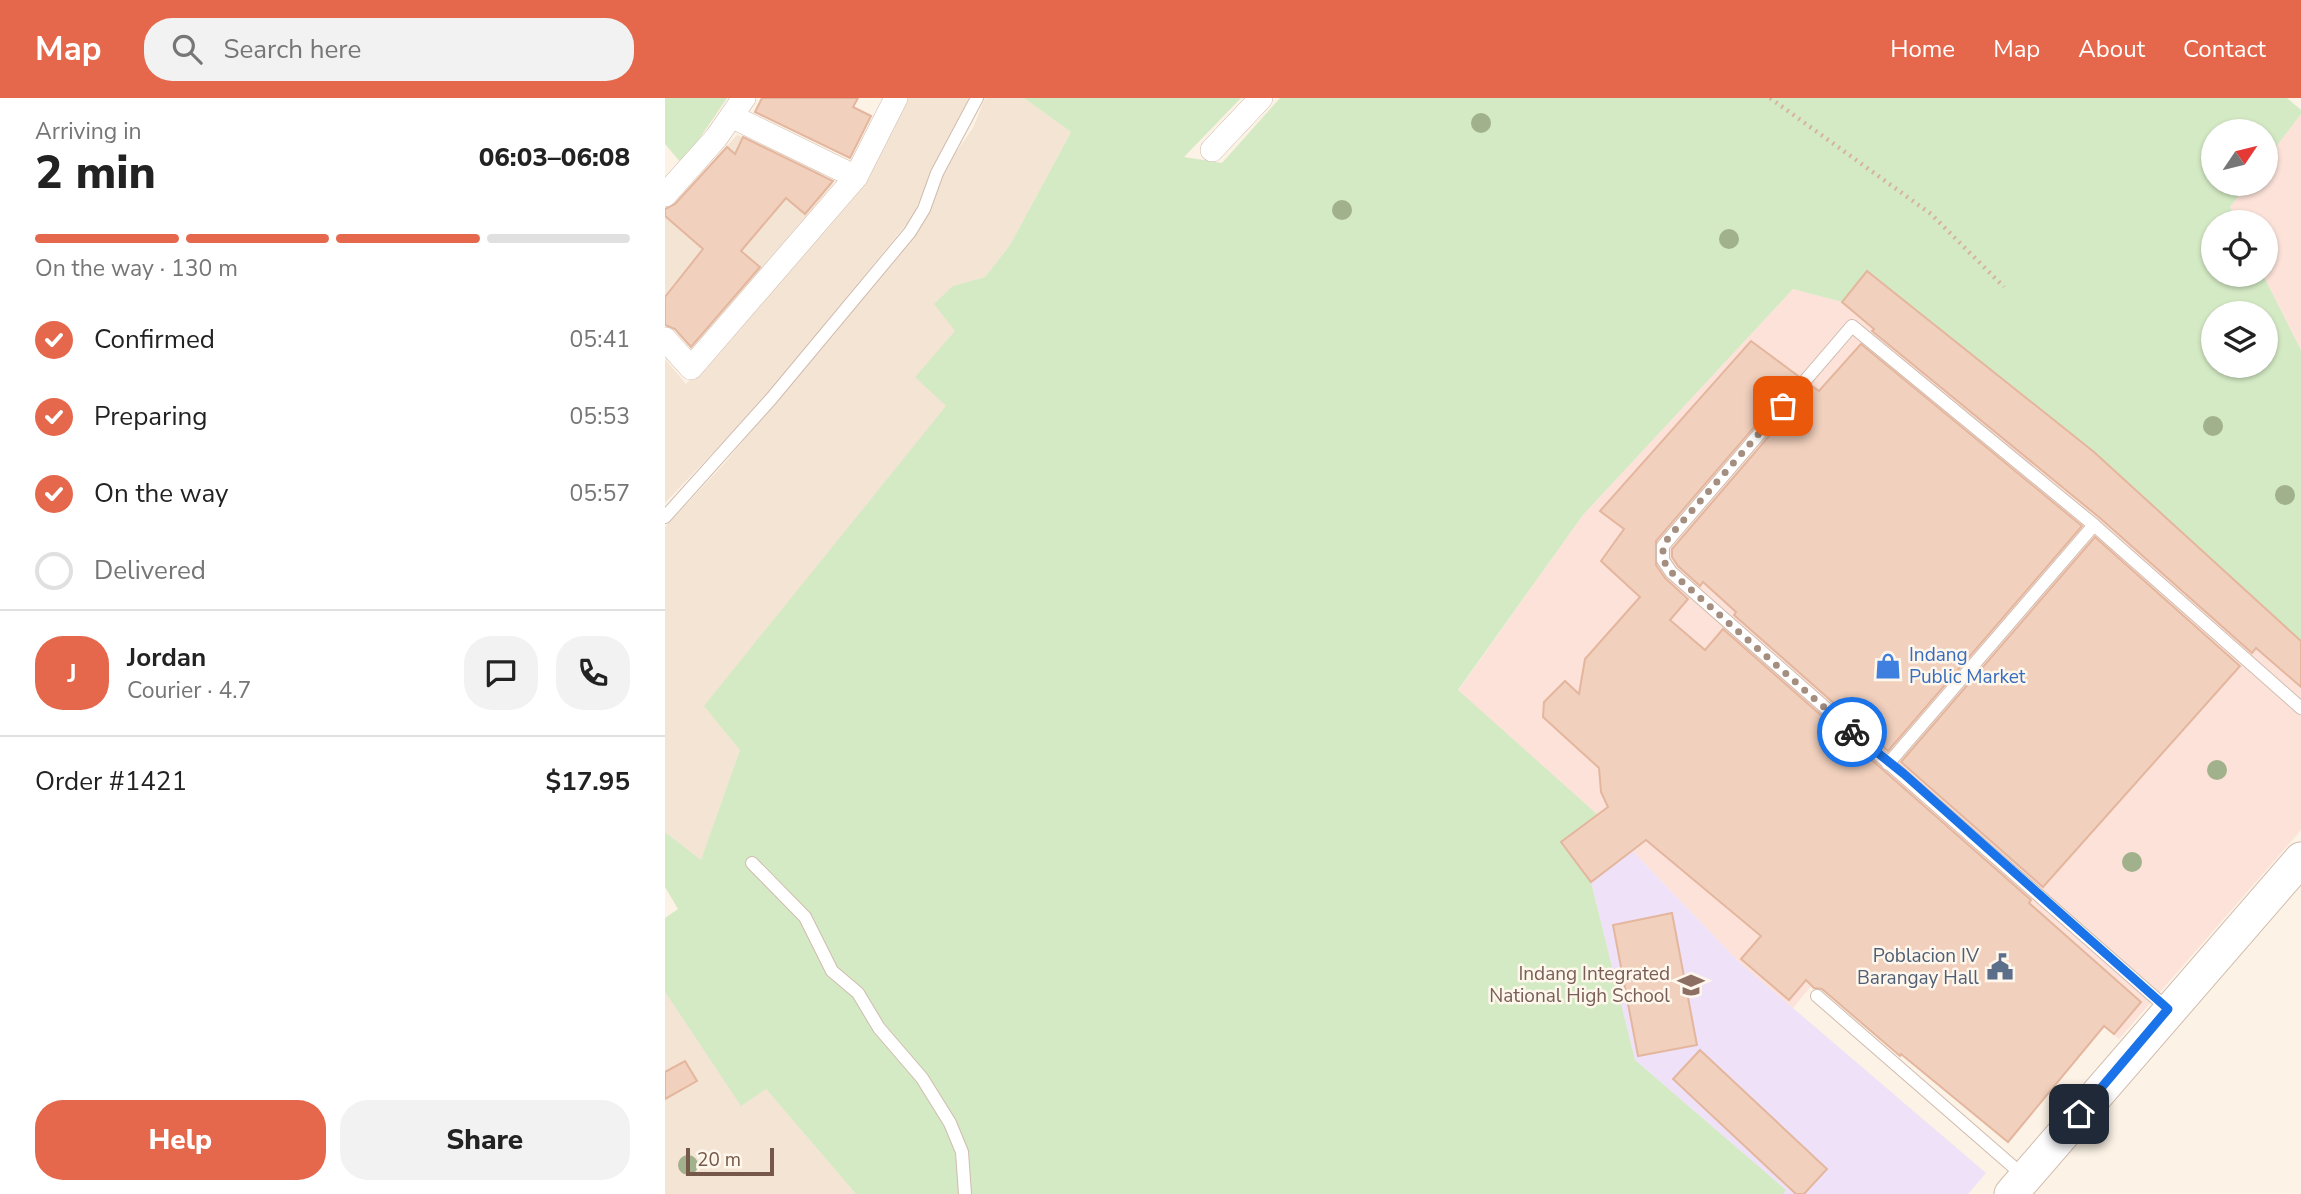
<!DOCTYPE html>
<html lang="en">
<head>
<meta charset="utf-8">
<style>
	:root { --surface:#fff; --page:#f2f2f2; --text:#222; --muted:#767676; --line:#e0e0e0; --accent:#e5684c }
	body { margin:0; font-family:"Nunito Sans",sans-serif; background:var(--page); color:var(--text); height:100vh; display:flex; flex-direction:column; font-size:26px; white-space:nowrap }
	* { box-sizing:border-box; margin:0 }
	p { font-size:23px; color:var(--muted) }
	.icon { flex:none; width:38px; height:38px; fill:none; stroke:currentColor; stroke-width:2; stroke-linecap:round; stroke-linejoin:round }
	.map { position:relative; flex:1; overflow:hidden }
	.side { display:flex; flex-direction:column; background:var(--surface); width:665px }
	.side>* { flex:none }
	.needle { width:46px; rotate:55deg }
	.controls { position:absolute; left:1536px; top:21px; display:grid; gap:14px }
	.controls a { display:grid; place-items:center; width:77px; height:77px; border-radius:50%; background:var(--surface); box-shadow:0 2px 5px #0004; font-size:35px }
	.scale { position:absolute; left:21px; bottom:18px; width:88px; box-sizing:border-box; padding-left:7px; border:4px solid #75584a; border-top:0; font-size:19px; line-height:24px; white-space:nowrap; color:#75584a; -webkit-text-stroke:5px #fff7ec; paint-order:stroke }
	.pin { position:absolute; display:grid; place-items:center; width:60px; height:60px; color:#fff; margin:-30px; border-radius:14px; box-shadow:0 4px 10px #0006 }
	.courier { position:absolute; display:grid; place-items:center; width:70px; height:70px; margin:-35px; border:5px solid #1a73e8; border-radius:50%; background:#fff; color:#222; box-shadow:0 2px 9px #0007 }
	.overview em { font-style:normal; font-weight:800 }
	.overview div { display:flex; flex-direction:column-reverse }
	.overview { display:flex; align-items:center; justify-content:space-between; height:119px; padding:0 35px }
	h1 { font-size:46px; font-weight:800; line-height:52px }
	.bar { display:grid; grid-template-columns:repeat(4,1fr); gap:10px 7px; align-content:center; height:84px; padding:0 35px }
	.bar i { height:9px; border-radius:5px; background:var(--line) }
	.bar .selected { background:var(--accent) }
	.bar p { grid-column:span 4 }
	.line { display:flex; align-items:center; gap:18px; padding:0 35px; border-top:2px solid var(--line) }
	.line div { flex:1 }
	.round { display:grid; place-items:center; flex:none; width:74px; height:74px; border-radius:28px; background:var(--page) }
	ol { padding:0 35px; list-style:none }
	li { display:flex; align-items:center; gap:21px; height:77px }
	li p { margin-inline-start:auto }
	li .icon { padding:7px; border-radius:50%; background:var(--accent); color:#fff; stroke-width:4 }
	li:last-child { color:var(--muted) }
	li i { width:38px; height:38px; border:4px solid var(--line); border-radius:50% }
	.button { display:flex; gap:14px; margin-top:auto; padding:14px 35px }
	.button a { flex:1; height:80px; border-radius:28px; background:var(--accent); color:#fff; font-size:28px; font-weight:800; line-height:80px; text-align:center }
	.button a+a { background:var(--page); color:var(--text) }
	header { display:flex; align-items:center; gap:42px; box-sizing:border-box; height:98px; padding:0 35px; background:var(--accent); color:#fff }
	header strong { font-size:33px }
	nav { display:flex; gap:38px; margin-inline-start:auto; font-size:24px }
	.search { width:490px; height:63px; background:var(--page); display:flex; align-items:center; gap:18px; box-sizing:border-box; padding:0 24px; border-radius:28px; color:var(--muted); font-size:26px }
	main { display:flex; flex:1; min-height:0 }
	.map>svg:first-child { display:block }
	.residential { fill:#f4e4d4 }
	.commercial { fill:#fce2d9 }
	.education { fill:#efe2f8 }
	.green { fill:#d4eac4; fill-rule:evenodd }
	.building { fill:#f1d0bd; stroke:#e4b69e; stroke-width:2 }
	.lines { fill:none; stroke-linecap:round; stroke-linejoin:round }
	.lane-casing { stroke:#d0bcae; stroke-width:14 }
	.street-casing { stroke:#d0bcae; stroke-width:24 }
	.secondary-casing { stroke:#d3bcac; stroke-width:35 }
	.path { stroke:#d6b3a0; stroke-width:4.5; stroke-dasharray:2 5; stroke-linecap:butt }
	.lane { stroke:#fff; stroke-width:12 }
	.street { stroke:#fff; stroke-width:23 }
	.secondary { stroke:#fff; stroke-width:33 }
	.tree { fill:#a0b18b }
	.done { stroke:#a48e80; stroke-width:7; stroke-dasharray:0 12.6 }
	.route { stroke:#1a73e8; stroke-width:9 }
	.labels { text-anchor:middle; dominant-baseline:central; stroke-width:5; stroke-linejoin:round; paint-order:stroke }
	.shop-label { font-size:19px; fill:#366cbe; stroke:#fff7ec; text-anchor:start }
	.service-label { font-size:19px; fill:#4e5e75; stroke:#fff7ec; text-anchor:end }
	.education-label { font-size:19px; fill:#785e54; stroke:#fff7ec; text-anchor:end }
</style>
</head>
<body>
<header>
<strong>Map</strong>
<div class="search"><svg class="icon" aria-label="search" viewBox="0 0 24 24"><circle cx="10" cy="10" r="6"/><path d="M15 15l6 6"/></svg>Search here</div>
<nav><a>Home</a><a>Map</a><a>About</a><a>Contact</a></nav>
</header>
<main>
<section class="side">
<div class="overview"><div><h1>2 min</h1><p>Arriving in</p></div><em>06:03–06:08</em></div>
<div class="bar"><i class="selected"></i><i class="selected"></i><i class="selected"></i><i></i><p>On the way · 130 m</p></div>
<ol>
<li><svg class="icon" aria-label="check" viewBox="0 0 24 24"><path d="M5 12l5 5 9-10"/></svg>Confirmed<p>05:41</p></li>
<li><svg class="icon" aria-label="check" viewBox="0 0 24 24"><path d="M5 12l5 5 9-10"/></svg>Preparing<p>05:53</p></li>
<li><svg class="icon" aria-label="check" viewBox="0 0 24 24"><path d="M5 12l5 5 9-10"/></svg>On the way<p>05:57</p></li>
<li><i></i>Delivered</li>
</ol>
<div class="line" style="height:126px"><b class="round" style="background:var(--accent);color:#fff">J</b><div><b>Jordan</b><p>Courier · 4.7</p></div><a class="round"><svg class="icon" aria-label="chat" viewBox="0 0 24 24"><path d="M4 5h16v11H9l-5 4z"/></svg></a><a class="round"><svg class="icon" aria-label="phone" viewBox="0 0 24 24"><path d="M5 4h4l2 5-3 2q2 4 5 5l2-3 5 2v4C11 20 4 13 5 4z"/></svg></a></div>
<div class="line" style="height:91px"><div>Order #1421</div><b>$17.95</b></div>
<div class="button"><a>Help</a><a>Share</a></div>
</section>
<div class="map">
<svg width="1636" height="1096" viewBox="0 0 1636 1096">
	<rect width="100%" height="100%" fill="#fcf2e5"/>
	<g class="residential">
		<path d="M238 0H309L263 82 248 118 99 301 0 405V261L21 286 194 87Z"/>
		<path d="M320 0H359L406 34 345 147 320 179 288 188 291 233 282 308 75 652 36 763 0 734V429L58 367 256 129 277 74 308 30Z"/>
		<path d="M72 37 143 64 168 86 30 255 0 221V117Z"/>
		<path d="M0 894 76 1007 101 991 191 1096H0Z"/>
	</g>
	<g class="commercial">
		<path d="M1636 16V252L1598 177H1601V124H1573L1565 109 1583 86H1601V62Z"/>
		<path d="M1202 173 1429 354 1636 543V732L1454 941 1359 862 1206 815 1128 910 1073 863 933 717 793 593 918 417 1128 191 1177 204Z"/>
	</g>
	<path class="education" d="M933 717 1073 863 1321 1075 1303 1096H1118L1120 1091 970 962 926 784Z"/>
	<g class="green">
		<path d="M0 0H62L17 66 0 46Z"/>
		<path d="M359 0H576L519 59 557 65 615 0H1622L1636 12V16L1601 62V33H1549V86H1583L1565 109 1573 124H1549V177H1598L1636 252V543L1429 354 1202 173 1177 204 1128 191 918 417 793 592 933 717 926 784 970 962 1121 1092 1118 1096H191L101 991 76 1008 0 894V820L13 811 0 789V734L36 762 75 652 39 608 281 308 250 279 290 233 269 206 288 188 320 179 345 147 406 34ZM1549 215H1601V268H1549Z"/>
	</g>
	<g class="building">
		<path d="M97 0H193L188 9 206 18 185 60 90 14Z"/>
		<path d="M78 39 168 83 140 116 121 100 76 153 95 169 26 249 10 231 0 227V199L38 151 0 118V111L10 106 62 49 70 56Z"/>
		<path d="M1202 173 1429 354 1636 543V589L1591 550 1587 555 1435 420 1207 233 1209 231 1177 204Z"/>
		<path d="M1086 243 1133 278 991 443V467L1000 480 1023 501 1005 522 1040 552 1058 531 1366 802 1364 805 1476 904 1449 936 1439 928 1343 1044 1236 956 1235 958 1157 891 1149 890 1141 882 1124 902 1076 861 1096 838 981 742 926 784 896 744 943 709 936 694 934 670 878 619 879 604 900 583 914 596 920 561 975 499 936 463 959 431 935 413Z"/>
		<path d="M1196 246 1417 428 1223 653 1069 517 1071 514 1038 484 1035 488 1013 468 1007 459V451L1147 288 1154 293Z"/>
		<path d="M1430 439 1575 568 1378 789 1236 664Z"/>
		<path d="M1007 815 1032 947 973 958 948 827Z"/>
		<path d="M1035 952 1162 1071 1139 1096H1131L1008 981Z"/>
		<path d="M20 963 32 983 0 1001V974Z"/>
	</g>
	<g class="lines">
		<g class="lane-casing">
			<g id="lane">
				<path d="M0 419 106 301 245 134 259 111 272 75 312 0"/>
				<path d="M1223 666 1429 427"/>
				<path d="M87 765 140 819 167 873 193 895 214 930 257 980 285 1025 297 1054 300 1096"/>
				<path d="M1152 898 1360 1079"/>
				<path d="M1503 911 1006 474 998 462V448L1187 228 1429 427 1636 610"/>
			</g>
		</g>
		<g class="street-casing">
			<g id="street">
				<path d="M68 19 191 79"/>
				<path d="M547 52 596 0"/>
				<path d="M0 97 51 40 79 0"/>
				<path d="M0 241 26 270 191 79 231 0"/>
			</g>
		</g>
		<g class="secondary-casing">
			<path id="secondary" d="M1346 1096 1636 761"/>
		</g>
		<path class="path" d="M1105 0 1266 116 1339 189"/>
		<use href="#lane" class="lane"/>
		<use href="#street" class="street"/>
		<use href="#secondary" class="secondary"/>
	</g>
	<g class="tree">
		<circle cx="816" cy="25" r="10"/>
		<circle cx="677" cy="112" r="10"/>
		<circle cx="1064" cy="141" r="10"/>
		<circle cx="1548" cy="328" r="10"/>
		<circle cx="1620" cy="397" r="10"/>
		<circle cx="1552" cy="672" r="10"/>
		<circle cx="1467" cy="764" r="10"/>
		<circle cx="23" cy="1067" r="10"/>
	</g>
	<g class="lines">
		<path class="done" d="M1118 308 1004 439C995 452 996 462 1006 474L1187 634"/>
		<path class="route" d="M1187 634 1239 676 1503 911 1414 1016"/>
	</g>
	<defs>
		<g id="shop-bare" transform="scale(2.1)"><path d="M-5-2.5h2.3a2.7 3.5 0 0 1 5.4 0H5L5.5 6h-11ZM-1.5-2.5h3a1.5 2.3 0 0 0-3 0Z" fill="#3f7fe0" stroke="#fff7ec" stroke-width="2.5" paint-order="stroke"/></g>
		<g id="civic-bare" transform="scale(2.1)"><path d="M-.6-6.5H3V-4.5H.6V-3L4-1V1h2V6H-6V1h2V-1L-.6-3ZM-1.2 2.5V6h2.4V2.5Z" fill="#5c6f8a" stroke="#fff7ec" stroke-width="2.5" paint-order="stroke"/></g>
		<g id="school-bare" transform="scale(2.1)"><path d="M0-5L7-2L0 1L-7-2ZM-4 1L0 2.5L4 1V4Q0 6-4 4Z" fill="#8d6e63" stroke="#fff7ec" stroke-width="2.5" paint-order="stroke"/></g>
	</defs>
	<g fill-rule="evenodd">
		<use href="#shop-bare" x="1223" y="568"/>
		<use href="#civic-bare" x="1335" y="869"/>
		<use href="#school-bare" x="1026" y="887"/>
	</g>
	<g class="labels">
		<g class="shop-label">
			<text x="1244" y="557">Indang<tspan x="1244" dy="22">Public Market</tspan></text>
		</g>
		<g class="service-label">
			<text x="1314" y="858">Poblacion IV<tspan x="1314" dy="22">Barangay Hall</tspan></text>
		</g>
		<g class="education-label">
			<text x="1005" y="876">Indang Integrated<tspan x="1005" dy="22">National High School</tspan></text>
		</g>
	</g>
</svg>
<div class="controls">
<a><svg class="needle" viewBox="-14 -14 28 28"><path d="M0-13l5 13h-10z" fill="#e53935"/><path d="M0 13l5-13h-10z" fill="#767676"/></svg></a>
<a><svg class="icon" aria-label="locate" viewBox="0 0 24 24"><circle cx="12" cy="12" r="6"/><path d="M12 2v4M12 18v4M2 12h4M18 12h4"/></svg></a>
<a><svg class="icon" aria-label="layers" viewBox="0 0 24 24"><path d="M12 4l9 5-9 5-9-5zM3 14l9 5 9-5"/></svg></a>
</div>
<div class="scale">20 m</div>
<div class="pin" style="left:1118px;top:308px;background:#ea580c"><svg class="icon" aria-label="bag" viewBox="0 0 24 24"><path d="M5 8h14l-1 12H6zM9 8a3 3 0 0 1 6 0"/></svg></div>
<div class="pin" style="left:1414px;top:1016px;background:#1f2937"><svg class="icon" aria-label="home" viewBox="0 0 24 24"><path d="M3 11l9-7 9 7M6 9v11h12V9"/></svg></div>
<div class="courier" style="left:1187px;top:634px"><svg class="icon" aria-label="bike" viewBox="0 0 24 24"><circle cx="6" cy="16" r="4"/><circle cx="18" cy="16" r="4"/><path d="M6 16l4-8h5l3 8M10 8l3 8H6M13 5h3"/></svg></div>
</div>
</main>
</body>
</html>
